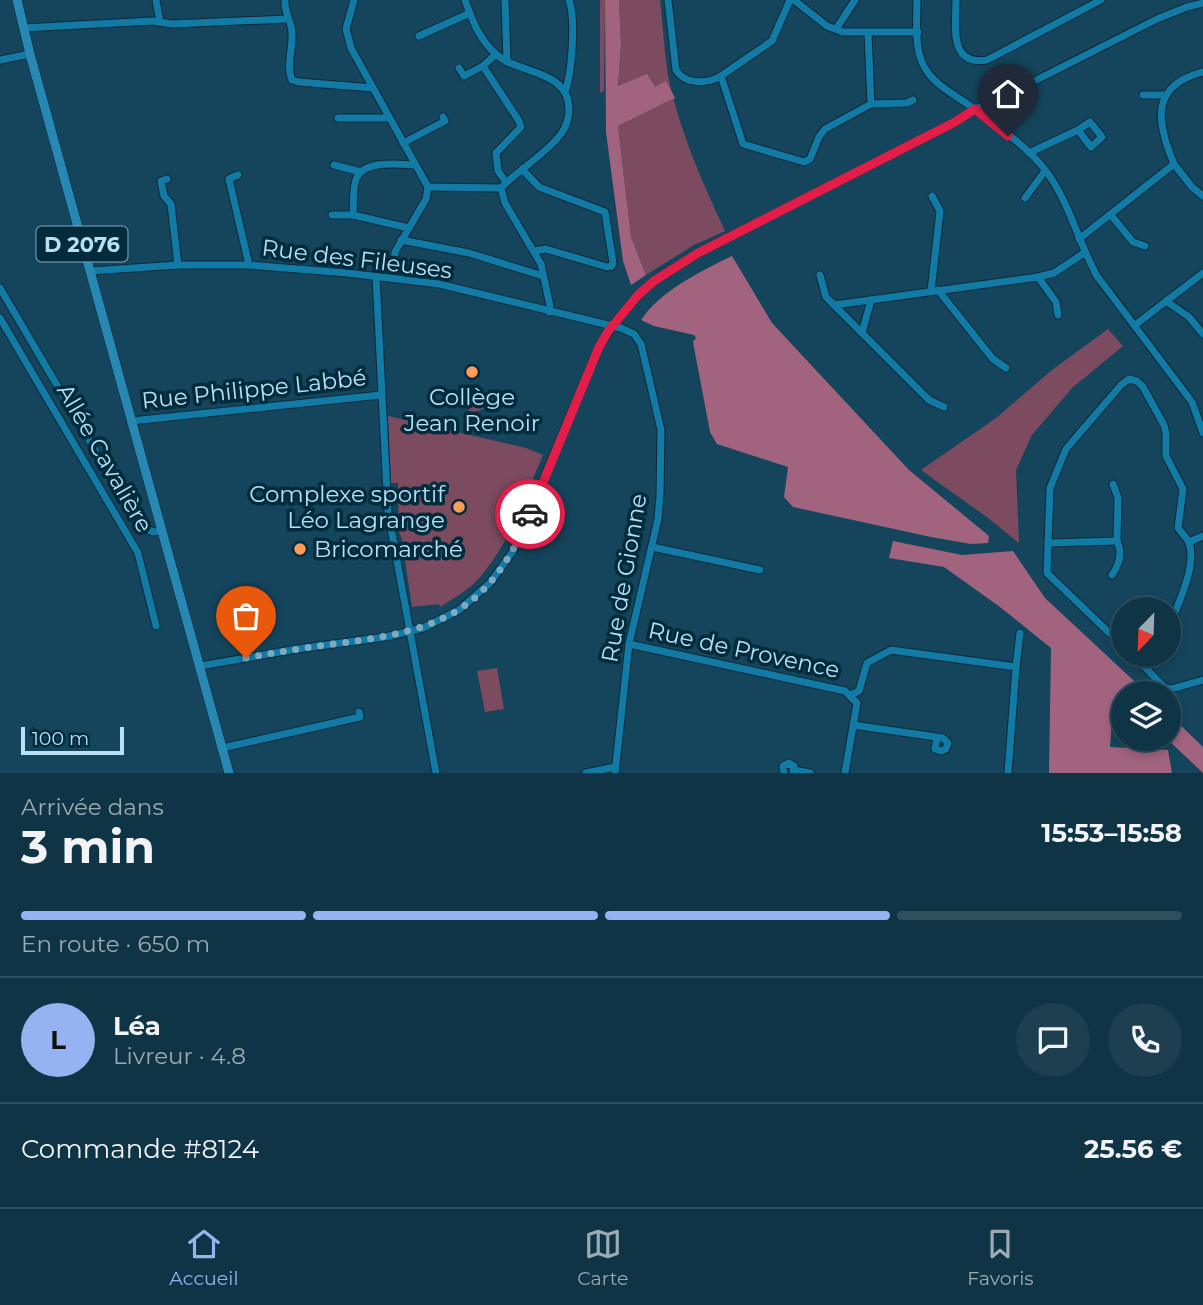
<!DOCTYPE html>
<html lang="fr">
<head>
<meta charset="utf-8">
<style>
	:root { --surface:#0f3445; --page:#1d3f50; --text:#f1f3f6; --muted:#9baab3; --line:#2f4f5e; --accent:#95b2f1 }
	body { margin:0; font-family:Montserrat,sans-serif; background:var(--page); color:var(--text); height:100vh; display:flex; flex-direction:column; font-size:26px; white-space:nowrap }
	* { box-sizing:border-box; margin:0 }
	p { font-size:23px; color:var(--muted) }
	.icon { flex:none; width:38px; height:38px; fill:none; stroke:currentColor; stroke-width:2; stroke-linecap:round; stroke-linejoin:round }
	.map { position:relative; height:773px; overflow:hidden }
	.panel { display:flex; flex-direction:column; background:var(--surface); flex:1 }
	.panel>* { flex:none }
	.needle { width:46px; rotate:203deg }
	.fabs { position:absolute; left:1111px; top:597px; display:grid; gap:14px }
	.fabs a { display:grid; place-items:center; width:70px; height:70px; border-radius:50%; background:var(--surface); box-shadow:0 4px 10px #0003,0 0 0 2px var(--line); font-size:35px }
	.scale { position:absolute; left:21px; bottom:18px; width:103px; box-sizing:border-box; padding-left:7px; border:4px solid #b7e0f7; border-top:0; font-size:19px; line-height:24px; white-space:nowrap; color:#b7e0f7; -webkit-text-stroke:5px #022b3c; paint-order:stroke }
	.pin { position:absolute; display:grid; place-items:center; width:60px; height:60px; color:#fff; margin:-72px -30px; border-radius:50% 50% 50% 0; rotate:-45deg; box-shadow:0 0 7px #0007 }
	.pin .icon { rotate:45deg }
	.courier { position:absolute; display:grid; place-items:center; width:70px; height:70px; margin:-35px; border:5px solid #e11d48; border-radius:50%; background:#fff; color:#222; box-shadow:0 2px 9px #0007 }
	.headline em { font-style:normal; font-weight:700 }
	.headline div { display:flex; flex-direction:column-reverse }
	.headline { display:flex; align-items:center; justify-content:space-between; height:119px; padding:0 21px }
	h1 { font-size:46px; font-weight:700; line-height:52px }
	.bar { display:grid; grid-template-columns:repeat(4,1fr); gap:10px 7px; align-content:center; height:84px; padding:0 21px }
	.bar i { height:9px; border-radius:5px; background:var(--line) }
	.bar .selected { background:var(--accent) }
	.bar p { grid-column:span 4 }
	.line { display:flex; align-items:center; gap:18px; padding:0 21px; border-top:2px solid var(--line) }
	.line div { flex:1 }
	.round { display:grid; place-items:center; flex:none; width:74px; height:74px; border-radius:37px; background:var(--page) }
	.tabs { display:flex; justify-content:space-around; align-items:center; height:98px; border-top:2px solid var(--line); background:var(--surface); font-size:19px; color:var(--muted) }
	.tabs a { display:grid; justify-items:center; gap:4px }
	.tabs .selected { color:var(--accent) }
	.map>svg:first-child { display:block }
	.green { fill:#7c4b60 }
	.forest { fill:#a1637e }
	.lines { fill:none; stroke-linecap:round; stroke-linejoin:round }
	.minor-casing { stroke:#0d2a38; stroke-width:9 }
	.major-casing { stroke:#0d2a38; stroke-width:10 }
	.minor { stroke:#117aa5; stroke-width:7 }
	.major { stroke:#2688b3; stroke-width:9 }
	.done { stroke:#7eaac1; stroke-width:7; stroke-dasharray:0 12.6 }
	.route { stroke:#e11d48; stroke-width:9 }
	.poi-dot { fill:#fe9b59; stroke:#022b3c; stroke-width:2.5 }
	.labels { text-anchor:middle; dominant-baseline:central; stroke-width:7; stroke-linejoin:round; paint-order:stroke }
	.shield { fill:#022b3c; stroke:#81aabf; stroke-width:2 }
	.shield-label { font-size:21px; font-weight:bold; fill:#b7e0f7 }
	.street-label { font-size:23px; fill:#b7e0f7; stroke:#022b3c }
	.poi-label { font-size:23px; fill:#b7e0f7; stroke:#022b3c }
</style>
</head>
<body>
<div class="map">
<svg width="1203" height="773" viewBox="0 0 1203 773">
	<rect width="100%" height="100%" fill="#14455c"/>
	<g class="green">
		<path d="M600 0H605L604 91 600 93Z"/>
		<path d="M619 0H660C663 25 664 50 668 75 679 130 702 181 725 231L694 245 646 275 631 237 618 126 675 98 655 88 618 87 621 44Z"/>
		<path d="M1108 329 1123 346 1072 388 1032 435 1016 470 1019 543 988 518 921 470 996 418 1052 370Z"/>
		<path d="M491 393 494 406 470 413 467 400Z"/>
		<path d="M388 416 526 448 543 455C525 496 510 543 480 577 469 590 454 598 440 607L439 604 412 607 402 540 399 531 398 483H391Z"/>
		<path d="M497 668 504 709 485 712 477 671Z"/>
	</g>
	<g class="forest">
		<path d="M605 0H619L621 44 618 86 647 74 655 87 666 81 675 98 618 126 631 237 646 275 631 285 623 261 606 132Z"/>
		<path d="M732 256 772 323 909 470 989 536 988 543 971 544 931 537 793 507 784 497 788 467 717 444 710 432 693 342 696 338 694 335 654 326 641 320C660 291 701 271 732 256Z"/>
		<path d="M893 541 962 555 1013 551 1045 598 1147 693 1123 695 1120 692 1113 705 1110 747 1168 750 1172 773H1049L1051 648 1000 607 944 567 889 558Z"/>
		<path d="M1169 714 1203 747V773L1167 739 1169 738Z"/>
	</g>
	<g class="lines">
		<g class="minor-casing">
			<g id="minor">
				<path d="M156 0 160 22"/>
				<path d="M285 0C284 13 292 22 292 33 293 48 286 66 292 80L299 82 373 88"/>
				<path d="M354 0 346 29 351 48 428 187 426 199 395 252 393 279"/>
				<path d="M465 0C472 20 480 41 497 55 519 74 569 70 569 109 569 118 566 127 561 134 545 155 519 169 501 188L505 203 541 264 550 306 549 312"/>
				<path d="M505 0 507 62"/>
				<path d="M668 0 676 70C685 85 707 84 721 76L743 144 804 162 810 159 819 137 825 129 871 104 868 33"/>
				<path d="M794 0 827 26 843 32H918"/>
				<path d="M917 0C917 17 915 36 919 53 926 83 952 92 973 108 998 127 1027 146 1046 171 1070 203 1078 242 1097 276L1192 402 1203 433"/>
				<path d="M956 0C956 25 948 66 987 60L1101 0"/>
				<path d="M23 28 153 21 172 24 287 19"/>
				<path d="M836 29 855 0"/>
				<path d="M419 36 470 13"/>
				<path d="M496 54 483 66 519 121 521 127 496 153 498 171 506 182"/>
				<path d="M0 60 30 54"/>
				<path d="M459 68 464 76 483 66"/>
				<path d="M721 76 772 41 790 0"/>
				<path d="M565 92C572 72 576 19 569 0"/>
				<path d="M1143 95H1166"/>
				<path d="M871 104 907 103 913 100"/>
				<path d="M338 118H389"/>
				<path d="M403 143 445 121 443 117"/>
				<path d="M1029 153 1078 130 1091 147 1102 137 1090 122 1078 130"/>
				<path d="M1174 164 1192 187 1203 196"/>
				<path d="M334 165 361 172"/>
				<path d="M522 169 539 187 605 212 613 263 612 266 607 267 546 249 534 251"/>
				<path d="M238 175 229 179 249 265"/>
				<path d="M167 179 161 181 164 196 171 204 178 265"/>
				<path d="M428 187 501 188"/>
				<path d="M1025 198 1045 171"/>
				<path d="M332 215H353"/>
				<path d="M1111 215 1133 242 1145 246"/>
				<path d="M409 228 353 215C354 204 352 187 357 177 366 160 399 164 415 165"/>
				<path d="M1079 239 1174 164C1157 123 1149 86 1203 72"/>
				<path d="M401 240 469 253 543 276"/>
				<path d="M90 271 178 265H249L347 273 439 284 621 328 634 334 641 344 661 430 660 495 658 519 629 644 615 773"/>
				<path d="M820 275 826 297 929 400 944 407"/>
				<path d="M376 277 388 512 436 773"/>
				<path d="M1038 277 1056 302 1058 315"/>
				<path d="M0 288 139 525 153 532 162 531"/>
				<path d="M938 290 993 359 1006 368"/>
				<path d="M931 291 940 211 932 196"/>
				<path d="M1166 301 1189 317 1203 334"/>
				<path d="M834 305 1038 277 1054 273 1084 253"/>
				<path d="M0 318 138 553 156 626"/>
				<path d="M1135 325 1203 273"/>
				<path d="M862 333 871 300"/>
				<path d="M131 421 381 395"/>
				<path d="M1189 542 1203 536"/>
				<path d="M1048 543 1117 541"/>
				<path d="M652 547 760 570"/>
				<path d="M1112 575C1119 565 1123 553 1117 541L1118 498 1113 484"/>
				<path d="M629 644 845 691 857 703 845 773"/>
				<path d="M1124 647 1047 573 1050 488 1066 449 1121 385 1129 379 1137 381 1143 387 1164 425 1166 433V456L1183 489 1178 528C1181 532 1186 537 1188 541 1199 563 1177 606 1169 627"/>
				<path d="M1132 654 1164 687 1171 689 1203 680"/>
				<path d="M1140 662 1150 654"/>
				<path d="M200 666 297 649 385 637 423 628 459 610 490 583 513 551 599 347 616 321 638 295 654 281 698 253 955 122 975 109 993 102 1157 19 1187 7 1203 3"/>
				<path d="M1016 667 1020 633"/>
				<path d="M850 695 859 691 867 663 891 650 1016 667 1008 773"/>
				<path d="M853 725 943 738 948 743 946 749 941 751 935 749 937 738"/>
				<path d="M222 748 360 717 359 712"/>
				<path d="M794 770 810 773"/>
				<path d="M586 773 615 767"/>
				<path d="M784 773 783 766 789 763 794 766 793 773"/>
			</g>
		</g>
		<g class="major-casing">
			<path id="major" d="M17 0 30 54 229 773"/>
		</g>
		<use href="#minor" class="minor"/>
		<use href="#major" class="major"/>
	</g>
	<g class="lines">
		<path class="done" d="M246 658C278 652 309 647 341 643 441 630 489 612 530 514"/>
		<path class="route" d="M530 514 599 347 609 330 638 295 654 281 698 253 955 122 975 109 1008 136"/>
	</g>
	<g class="poi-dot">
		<circle cx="472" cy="372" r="7"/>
		<circle cx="459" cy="507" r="7"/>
		<circle cx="300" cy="549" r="7"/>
	</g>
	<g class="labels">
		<rect class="shield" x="36.5" y="226.5" width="91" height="35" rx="5"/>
		<g class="shield-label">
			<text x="82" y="244">D 2076</text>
		</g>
		<g class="street-label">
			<text transform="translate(357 259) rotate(7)">Rue des Fileuses</text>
			<text transform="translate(254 389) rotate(-6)">Rue Philippe Labbé</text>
			<text transform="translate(105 458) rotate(60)">Allée Cavalière</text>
			<text transform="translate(624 578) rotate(-80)">Rue de Gionne</text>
			<text transform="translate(744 650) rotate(12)">Rue de Provence</text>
		</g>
		<g class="poi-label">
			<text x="472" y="397">Collège<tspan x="472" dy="26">Jean Renoir</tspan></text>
			<text x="445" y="494" text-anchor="end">Complexe sportif<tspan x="445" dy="26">Léo Lagrange</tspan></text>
			<text x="314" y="549" text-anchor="start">Bricomarché</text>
		</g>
	</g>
</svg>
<div class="fabs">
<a><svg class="needle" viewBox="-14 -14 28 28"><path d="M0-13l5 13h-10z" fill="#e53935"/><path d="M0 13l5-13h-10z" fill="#9baab3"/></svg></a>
<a><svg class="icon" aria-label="layers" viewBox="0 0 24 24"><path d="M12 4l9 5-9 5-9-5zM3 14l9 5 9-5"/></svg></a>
</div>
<div class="scale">100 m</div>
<div class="pin" style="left:246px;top:658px;background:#ea580c"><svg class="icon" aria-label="bag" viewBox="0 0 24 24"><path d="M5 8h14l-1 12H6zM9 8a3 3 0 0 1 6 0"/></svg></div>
<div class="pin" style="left:1008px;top:136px;background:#1f2937"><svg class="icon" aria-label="home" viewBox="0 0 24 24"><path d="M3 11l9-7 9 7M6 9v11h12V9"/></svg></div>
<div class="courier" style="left:530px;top:514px"><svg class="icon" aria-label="car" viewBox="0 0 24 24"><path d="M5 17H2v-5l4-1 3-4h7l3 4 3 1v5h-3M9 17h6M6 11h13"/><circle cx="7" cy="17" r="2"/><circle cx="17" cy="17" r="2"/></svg></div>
</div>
<section class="panel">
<div class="headline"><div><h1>3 min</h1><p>Arrivée dans</p></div><em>15:53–15:58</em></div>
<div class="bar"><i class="selected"></i><i class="selected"></i><i class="selected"></i><i></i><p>En route · 650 m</p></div>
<div class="line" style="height:126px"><b class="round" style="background:var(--accent);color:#111">L</b><div><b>Léa</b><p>Livreur · 4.8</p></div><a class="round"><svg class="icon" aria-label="chat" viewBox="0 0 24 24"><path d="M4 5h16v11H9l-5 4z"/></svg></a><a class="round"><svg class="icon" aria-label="phone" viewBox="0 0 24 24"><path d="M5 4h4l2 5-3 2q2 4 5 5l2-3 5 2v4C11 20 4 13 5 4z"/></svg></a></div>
<div class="line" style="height:91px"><div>Commande #8124</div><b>25.56 €</b></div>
</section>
<nav class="tabs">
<a class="selected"><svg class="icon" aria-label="home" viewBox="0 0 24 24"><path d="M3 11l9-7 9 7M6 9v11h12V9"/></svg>Accueil</a>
<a><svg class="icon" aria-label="map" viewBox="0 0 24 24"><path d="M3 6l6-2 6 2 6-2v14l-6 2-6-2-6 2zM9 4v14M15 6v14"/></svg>Carte</a>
<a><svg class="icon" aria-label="saved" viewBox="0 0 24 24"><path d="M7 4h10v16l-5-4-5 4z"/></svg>Favoris</a>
</nav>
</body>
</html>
